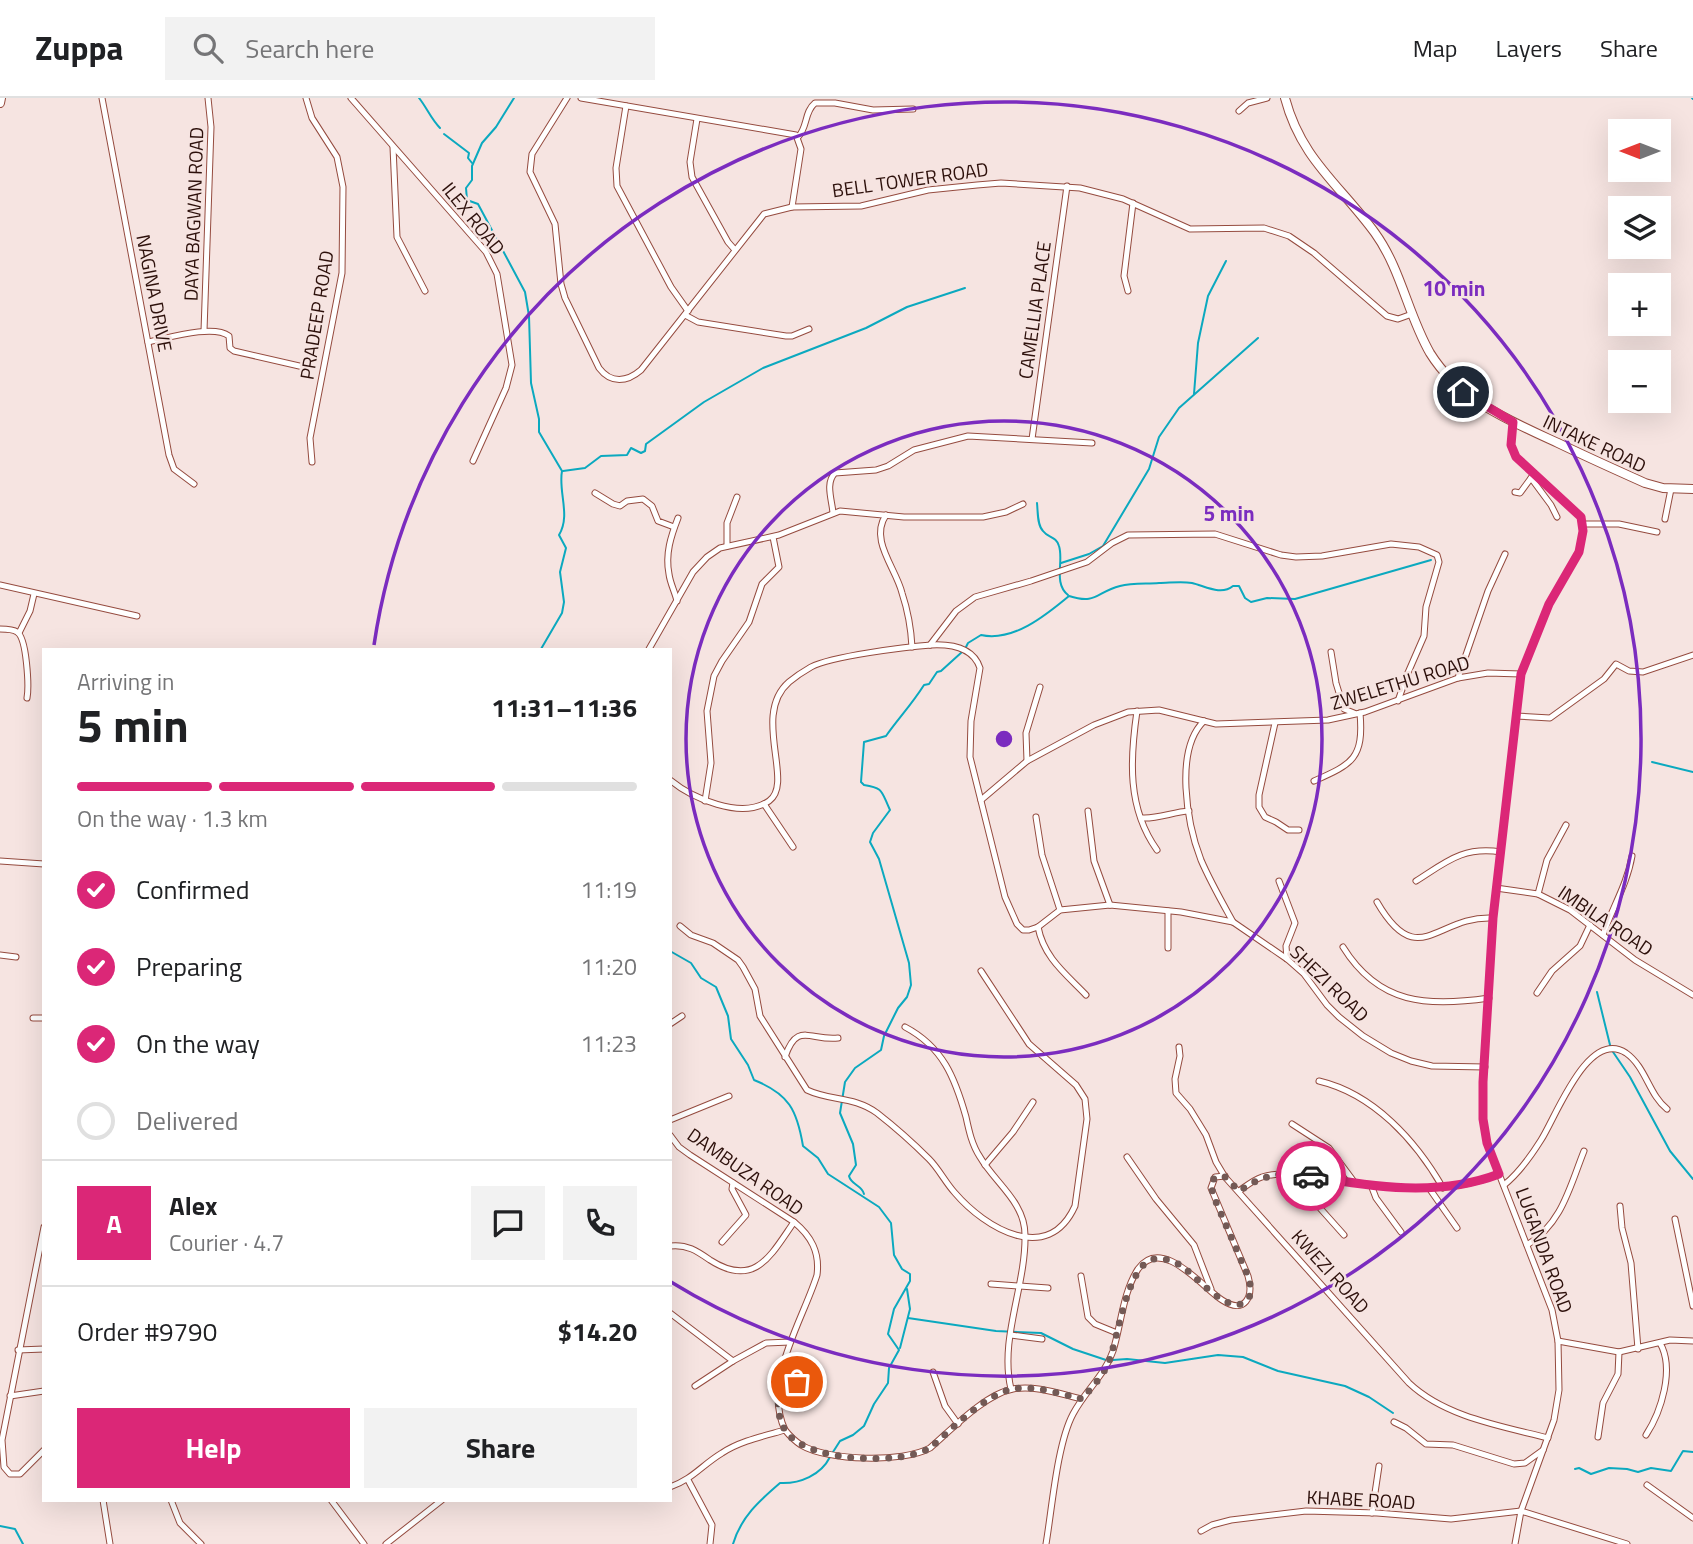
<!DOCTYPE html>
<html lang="en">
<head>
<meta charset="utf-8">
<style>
	:root { --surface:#fff; --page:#f2f2f2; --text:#202124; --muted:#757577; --line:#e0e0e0; --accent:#db2777 }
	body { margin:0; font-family:"Titillium Web",sans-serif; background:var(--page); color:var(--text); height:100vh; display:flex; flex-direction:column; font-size:26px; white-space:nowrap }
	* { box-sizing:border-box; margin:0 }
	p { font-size:23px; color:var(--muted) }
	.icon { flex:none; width:38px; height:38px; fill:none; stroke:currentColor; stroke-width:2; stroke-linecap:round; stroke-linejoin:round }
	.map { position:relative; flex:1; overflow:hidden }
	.side { position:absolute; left:42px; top:550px; width:630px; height:854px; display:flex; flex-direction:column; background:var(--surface); border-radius:0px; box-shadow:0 7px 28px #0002 }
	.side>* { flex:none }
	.needle { width:46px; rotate:270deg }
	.fabs { position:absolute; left:1608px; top:21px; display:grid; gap:14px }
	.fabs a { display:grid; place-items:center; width:63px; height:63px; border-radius:0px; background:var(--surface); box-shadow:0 7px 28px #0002; font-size:35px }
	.pin { position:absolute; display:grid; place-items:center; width:60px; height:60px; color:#fff; margin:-30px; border:4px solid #fff; border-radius:50%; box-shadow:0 2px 7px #0007 }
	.courier { position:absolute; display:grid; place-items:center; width:70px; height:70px; margin:-35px; border:5px solid #db2777; border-radius:50%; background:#fff; color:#222; box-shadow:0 2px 9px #0007 }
	.overview em { font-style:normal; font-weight:700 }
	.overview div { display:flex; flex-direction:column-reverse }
	.overview { display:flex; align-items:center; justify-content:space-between; height:119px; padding:0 35px }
	h1 { font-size:46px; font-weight:700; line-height:52px }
	.bar { display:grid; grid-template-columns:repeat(4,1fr); gap:10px 7px; align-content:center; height:84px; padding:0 35px }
	.bar i { height:9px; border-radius:5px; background:var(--line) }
	.bar .on { background:var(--accent) }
	.bar p { grid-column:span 4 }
	.line { display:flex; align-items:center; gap:18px; padding:0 35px; border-top:2px solid var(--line) }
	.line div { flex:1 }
	.round { display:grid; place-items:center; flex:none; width:74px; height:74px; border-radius:0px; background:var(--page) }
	ol { padding:0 35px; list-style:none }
	li { display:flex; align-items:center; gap:21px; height:77px }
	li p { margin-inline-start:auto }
	li .icon { padding:7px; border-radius:50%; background:var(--accent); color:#fff; stroke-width:4 }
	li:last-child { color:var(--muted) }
	li i { width:38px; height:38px; border:4px solid var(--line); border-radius:50% }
	.cta { display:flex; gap:14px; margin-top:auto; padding:14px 35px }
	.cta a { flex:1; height:80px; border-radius:0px; background:var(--accent); color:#fff; font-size:28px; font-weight:700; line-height:80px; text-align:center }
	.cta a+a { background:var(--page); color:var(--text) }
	header { display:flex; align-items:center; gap:42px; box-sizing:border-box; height:98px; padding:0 35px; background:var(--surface); border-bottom:2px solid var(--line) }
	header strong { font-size:33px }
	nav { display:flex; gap:38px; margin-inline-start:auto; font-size:24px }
	.search { width:490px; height:63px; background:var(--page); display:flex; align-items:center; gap:18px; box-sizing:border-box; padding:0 24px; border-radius:0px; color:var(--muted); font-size:26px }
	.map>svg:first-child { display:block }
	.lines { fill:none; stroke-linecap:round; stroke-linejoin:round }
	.stream { stroke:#0ba9bf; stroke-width:2 }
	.street-casing { stroke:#954b3f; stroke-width:7 }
	.secondary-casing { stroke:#954b3f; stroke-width:10 }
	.street { stroke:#fff; stroke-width:5 }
	.secondary { stroke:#fff; stroke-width:8 }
	.done { stroke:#735a56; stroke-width:7; stroke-dasharray:0 12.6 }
	.route { stroke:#db2777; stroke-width:9 }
	.ring { fill:none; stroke:#7b2cbf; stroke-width:3.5 }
	.labels { text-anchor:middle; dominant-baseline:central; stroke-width:5; stroke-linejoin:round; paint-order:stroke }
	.street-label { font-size:19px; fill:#2d100b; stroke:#f6e4e1 }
	.centre { fill:#7b2cbf; stroke:#f6e4e1; stroke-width:3.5 }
	.ring-label { font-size:21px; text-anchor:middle; font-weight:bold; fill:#7b2cbf; stroke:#f6e4e1; stroke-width:5; stroke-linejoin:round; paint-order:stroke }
</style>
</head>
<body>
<header>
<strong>Zuppa</strong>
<div class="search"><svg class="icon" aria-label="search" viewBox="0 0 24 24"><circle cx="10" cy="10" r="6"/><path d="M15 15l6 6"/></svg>Search here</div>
<nav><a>Map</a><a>Layers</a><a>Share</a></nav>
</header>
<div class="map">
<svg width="1693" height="1446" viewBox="0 0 1693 1446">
	<rect width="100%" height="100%" fill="#f6e4e1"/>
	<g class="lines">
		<g class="stream">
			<path d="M419 0C427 10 431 21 440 30"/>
			<path d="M514 0 496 29 482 45 472 68V82L466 90 467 102 478 106 525 194 529 218 531 285 539 321V334L562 373C558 394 571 417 559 437L566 450 560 474 564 504 562 515 541 551"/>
			<path d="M1692 0 1693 1"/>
			<path d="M444 36 469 55 468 60 472 65"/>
			<path d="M1194 296 1198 245 1208 198 1226 163"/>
			<path d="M563 373 585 370 601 358 627 357 631 350 641 355 645 353 646 346 704 304 763 270 866 230 907 209 965 190"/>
			<path d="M1037 405C1038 414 1037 427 1043 433 1048 440 1056 438 1059 448 1064 463 1053 485 1068 497"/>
			<path d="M1061 465 1089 456 1103 448 1149 371 1159 339 1179 310 1258 240"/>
			<path d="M966 549 968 545 981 537C1013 544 1045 518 1069 498 1097 507 1096 494 1120 488 1132 485 1146 486 1159 485 1169 485 1181 483 1192 485 1205 488 1221 498 1233 488H1239L1245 500 1251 504 1267 500 1295 501 1431 462"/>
			<path d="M1652 664 1693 674"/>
			<path d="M670 853 691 865 701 880 716 889 728 918 731 941 748 967 754 982C789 996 797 1012 803 1048L818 1060 828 1076 879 1109 891 1125 894 1157 902 1171 910 1176V1183L894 1211 888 1236 899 1252 889 1270 888 1285 874 1306 864 1328 853 1337 840 1343 833 1354"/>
			<path d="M1597 894 1611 951 1630 979 1670 1053 1693 1081"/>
			<path d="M864 1096C862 1087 851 1087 849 1078L856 1067 853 1046 840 1015 845 984 855 970 881 952 884 938 898 910 907 899 911 887 909 865 879 761 870 744 873 735 890 712C881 693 884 690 864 687L861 684 864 644 886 638C898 621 912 606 924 587L929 586 937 574 941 573 962 554"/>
			<path d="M908 1220 996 1233 1041 1235 1073 1251 1106 1262"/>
			<path d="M900 1250 910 1211 907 1191"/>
			<path d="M1113 1262 1127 1261 1165 1265 1218 1257 1243 1259 1278 1273 1345 1288 1369 1299 1393 1315"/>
			<path d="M1575 1371 1579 1370 1591 1376 1609 1370 1627 1371 1638 1374 1651 1370 1671 1373 1683 1353 1693 1354"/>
			<path d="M0 1428 15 1431 23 1446"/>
			<path d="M733 1446C741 1419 759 1403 780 1385 800 1386 821 1377 830 1359"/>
		</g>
		<g class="street-casing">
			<g id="street">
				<path d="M102 0 169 357 174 371 194 386"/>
				<path d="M306 0 312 20 337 59 343 89 342 175 310 340 312 364"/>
				<path d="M351 0 486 154 497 176 512 267 506 290 473 363"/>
				<path d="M567 0 532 56 530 74 555 126 561 186 565 200 599 270C611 286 627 284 641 272L764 116 792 109 861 108 928 92 977 87 1001 85 1080 90 1123 101 1190 131 1264 130 1289 138 1314 155 1387 218 1398 221 1412 216"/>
				<path d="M581 0 796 37 801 51 792 109"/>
				<path d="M626 8 616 70 617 88 671 189 688 213"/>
				<path d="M1239 13 1248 5 1267 0"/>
				<path d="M697 21 690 64 692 79 728 144 735 152"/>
				<path d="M798 39C808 29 804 14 815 5H835L873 12 913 11"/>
				<path d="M393 49 397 139 425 193"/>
				<path d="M1128 193 1124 178 1133 105"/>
				<path d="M685 217 698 224 786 238H792L809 231"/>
				<path d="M204 233 211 29 208 0"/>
				<path d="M148 244C168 240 213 226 229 238L230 250 234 253 308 270"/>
				<path d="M1513 324 1511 347 1516 359 1581 419 1583 433 1579 454 1549 506 1521 576 1493 820 1483 984V1021L1487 1045 1552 1212 1558 1243 1559 1292 1554 1322 1521 1413 1515 1446"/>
				<path d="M1032 341 1067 88"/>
				<path d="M1534 376 1531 380 1551 407 1557 419"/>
				<path d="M1515 394 1520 395 1531 380"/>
				<path d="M595 395 613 406 620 408 627 403 643 401 652 408 658 423 674 429"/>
				<path d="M833 415C832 402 825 385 835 375L876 372 888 368 914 352 968 338 1092 345"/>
				<path d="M886 417C869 442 896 470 902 495 908 513 911 530 912 549"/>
				<path d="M1665 421 1671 391"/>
				<path d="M1583 426H1619L1657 434"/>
				<path d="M727 448V425L737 399"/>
				<path d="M0 487 137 518"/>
				<path d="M677 503C675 494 670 485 669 476 665 456 671 438 678 420"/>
				<path d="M0 531C5 531 13 531 17 534 27 540 29 589 27 600"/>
				<path d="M19 535 30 513 34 496"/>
				<path d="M930 547 956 513 975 499 1031 483 1087 464 1112 445 1128 437 1215 436 1281 457 1296 459 1322 458 1391 446 1419 449 1437 457 1439 464 1426 509 1424 538 1407 577 1398 603"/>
				<path d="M649 551 693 474 707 459 720 450 779 437 840 413 904 419H983L1006 414 1023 406"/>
				<path d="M1331 554 1336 585 1344 611 1354 615"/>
				<path d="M1458 580 1488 493 1505 456"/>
				<path d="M1137 613C1130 661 1127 710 1157 752"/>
				<path d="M1516 618 1550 620 1604 581 1616 566 1629 573 1643 574 1693 557"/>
				<path d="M1204 623C1174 652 1187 726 1201 762 1210 783 1222 804 1233 824"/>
				<path d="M1275 625 1259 697V709L1265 719 1276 724 1288 732H1299"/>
				<path d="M1027 663 1026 635 1040 589"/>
				<path d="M670 682C692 700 741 722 769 703 795 685 751 617 789 584 795 579 804 573 811 569 832 558 906 549 931 547 951 546 973 549 980 570L971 623 970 659 1005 799 1017 826 1023 832H1029L1038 829 1060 812 1110 807 1181 814 1233 824 1287 861 1304 876 1327 907 1339 919 1363 938 1391 955 1411 963 1432 968 1485 969"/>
				<path d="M1314 683C1352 666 1364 661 1360 615"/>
				<path d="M981 702 1027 663 1094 627 1128 614 1159 612 1216 626 1328 622 1365 614 1458 580 1488 575 1521 576"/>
				<path d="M705 703 711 665 707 613 714 578 722 563 749 524 762 486 779 469 773 439"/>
				<path d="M764 706 793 749"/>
				<path d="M1088 713 1094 763 1110 807"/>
				<path d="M1036 719 1042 757 1060 812"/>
				<path d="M1142 720C1158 721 1173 714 1189 713"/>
				<path d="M0 763 44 766"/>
				<path d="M1279 783 1295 825 1286 848 1287 861"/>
				<path d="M1416 783C1446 764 1463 748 1501 754"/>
				<path d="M1496 790 1538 796 1570 812 1635 862 1693 897"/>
				<path d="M1538 796 1547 762 1566 727"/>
				<path d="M1377 804C1418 875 1437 817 1493 820"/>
				<path d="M1168 813V850"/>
				<path d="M680 828 691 837 713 845 738 862 743 869 755 891 760 918 807 992C830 1003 854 998 877 1015 895 1029 913 1045 929 1061 939 1071 945 1084 955 1095 985 1130 1048 1168 1075 1108L1087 1021 1085 1001 1076 987 1029 946 981 873"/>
				<path d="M1038 829C1044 860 1066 876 1086 897"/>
				<path d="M1603 837C1612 810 1627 787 1632 758"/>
				<path d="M1343 849C1379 907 1428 909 1489 900"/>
				<path d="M0 857 16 859"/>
				<path d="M1537 895 1552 873 1580 848 1590 827"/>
				<path d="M33 920H44"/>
				<path d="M670 926 682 918"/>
				<path d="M905 929C943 949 955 980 966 1019 969 1033 972 1047 980 1059 995 1085 1025 1104 1025 1137 1026 1188 999 1241 1011 1291"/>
				<path d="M1179 949 1180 958 1175 981 1176 995 1190 1011 1206 1037 1216 1064 1225 1079 1409 1285C1445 1319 1501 1328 1548 1340"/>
				<path d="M785 959C797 923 810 943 838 940"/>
				<path d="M1319 983C1374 996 1416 1043 1443 1090"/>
				<path d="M670 1022 729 998"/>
				<path d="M1292 1026 1329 1050 1355 1085"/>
				<path d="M670 1037 679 1049 690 1057 794 1124C811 1138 820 1154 817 1177 803 1222 762 1284 785 1332"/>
				<path d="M1127 1059 1156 1101 1194 1147 1211 1191"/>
				<path d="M985 1067 1013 1034 1033 1004"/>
				<path d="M1298 1076 1319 1109 1344 1137"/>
				<path d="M1371 1087 1376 1100 1401 1134"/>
				<path d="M1504 1087C1519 1075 1531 1058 1541 1042 1556 1019 1588 930 1626 955 1646 969 1649 997 1667 1011"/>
				<path d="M1429 1090 1457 1130"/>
				<path d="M1239 1093C1246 1088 1253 1082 1262 1079 1296 1069 1336 1083 1370 1087 1414 1092 1457 1093 1499 1076"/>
				<path d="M1620 1108 1622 1130 1631 1165 1638 1251"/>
				<path d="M1675 1121 1693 1208"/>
				<path d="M44 1129 2 1342 4 1369 10 1376H20L44 1352"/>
				<path d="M722 1144 746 1117 732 1091 733 1085"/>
				<path d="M1527 1147C1562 1126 1570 1088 1584 1053"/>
				<path d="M670 1148C687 1146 697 1153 710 1162 755 1191 771 1157 794 1124"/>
				<path d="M1081 1178 1088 1219 1095 1226 1117 1235"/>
				<path d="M991 1186 1048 1190"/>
				<path d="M670 1215 733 1263"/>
				<path d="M1011 1237 1042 1241"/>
				<path d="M1558 1243 1619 1254 1670 1242 1693 1243"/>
				<path d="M18 1252 44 1251"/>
				<path d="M933 1274 945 1308 958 1326"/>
				<path d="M779 1286 814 1283"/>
				<path d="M695 1288 733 1263 766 1245 790 1244"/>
				<path d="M10 1298 44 1293"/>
				<path d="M1394 1324 1406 1330 1426 1346 1453 1347 1514 1366 1525 1365 1543 1352"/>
				<path d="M1646 1337C1661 1314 1675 1271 1660 1245"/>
				<path d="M1598 1339 1603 1305 1618 1276 1619 1254"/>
				<path d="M688 1382 712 1427 710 1446"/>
				<path d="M1647 1387 1693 1420"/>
				<path d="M670 1389C693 1381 702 1367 722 1355 740 1343 764 1338 785 1332 789 1337 795 1343 801 1347 828 1363 903 1365 930 1350 951 1332 985 1296 1013 1291 1036 1287 1060 1296 1082 1301"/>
				<path d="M103 1402 110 1446"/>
				<path d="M171 1402 180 1425 201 1446"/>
				<path d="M331 1402 364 1446"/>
				<path d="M1372 1415 1379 1368"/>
				<path d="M1201 1433 1212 1427 1231 1422 1306 1413 1377 1415 1451 1421 1521 1413 1627 1446"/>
				<path d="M386 1446 442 1402"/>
				<path d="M1046 1446C1052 1411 1057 1346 1073 1316 1085 1293 1105 1277 1113 1253 1121 1227 1123 1194 1138 1171 1162 1137 1203 1190 1222 1202 1245 1217 1254 1199 1248 1178L1211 1090 1215 1079 1225 1078"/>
			</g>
		</g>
		<g class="secondary-casing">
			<g id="secondary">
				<path d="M1285 0C1301 61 1340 87 1375 135 1401 171 1408 217 1430 255 1459 302 1510 323 1558 345 1587 359 1616 372 1645 385L1663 390 1693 391"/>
				<path d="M0 5 1 0"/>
			</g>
		</g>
		<use href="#street" class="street"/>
		<use href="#secondary" class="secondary"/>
	</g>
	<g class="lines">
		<path class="done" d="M797 1284 779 1286C778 1304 776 1323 789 1337 813 1364 901 1367 930 1350 951 1332 985 1296 1013 1291 1036 1287 1060 1296 1082 1301 1091 1290 1102 1279 1108 1266 1118 1242 1127 1165 1154 1161 1163 1159 1172 1163 1180 1167 1195 1176 1228 1219 1246 1203 1254 1196 1250 1186 1248 1178L1213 1097 1211 1085 1215 1079H1225L1239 1093C1263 1077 1281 1073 1311 1078"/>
		<path class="route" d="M1311 1078C1372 1089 1439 1099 1499 1076L1487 1045 1483 1021V984L1493 820 1521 576 1549 506 1579 454 1583 433 1581 419 1516 359 1511 347 1513 324 1463 294"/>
	</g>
	<g class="ring">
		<circle cx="1004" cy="641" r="318"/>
		<path d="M374 547A637 637 0 1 1 671 1184"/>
	</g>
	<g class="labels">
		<g class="street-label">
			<text transform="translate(910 81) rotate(-8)">BELL TOWER ROAD</text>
			<text transform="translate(193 116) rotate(-88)">DAYA BAGWAN ROAD</text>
			<text transform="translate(474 120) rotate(51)">ILEX ROAD</text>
			<text transform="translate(155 195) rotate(79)">NAGINA DRIVE</text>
			<text transform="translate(1034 212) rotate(-82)">CAMELLIA PLACE</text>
			<text transform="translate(316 217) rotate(-81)">PRADEEP ROAD</text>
			<text transform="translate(1595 345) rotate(25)">INTAKE ROAD</text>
			<text transform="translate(1400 584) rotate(-17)">ZWELETHU ROAD</text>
			<text transform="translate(1606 822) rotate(34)">IMBILA ROAD</text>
			<text transform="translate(1330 885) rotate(44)">SHEZI ROAD</text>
			<text transform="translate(746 1073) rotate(35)">DAMBUZA ROAD</text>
			<text transform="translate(1545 1152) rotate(70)">LUGANDA ROAD</text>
			<text transform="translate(1331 1173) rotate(48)">KWEZI ROAD</text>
			<text transform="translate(1361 1401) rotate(3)">KHABE ROAD</text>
		</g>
	</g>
	<circle cx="1004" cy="641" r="10" class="centre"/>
	<g class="ring-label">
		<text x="1454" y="198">10 min</text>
		<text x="1229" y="423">5 min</text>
	</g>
</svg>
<div class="fabs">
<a><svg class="needle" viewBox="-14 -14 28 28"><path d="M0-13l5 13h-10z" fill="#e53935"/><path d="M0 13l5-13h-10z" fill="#757577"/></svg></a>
<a><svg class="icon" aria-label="layers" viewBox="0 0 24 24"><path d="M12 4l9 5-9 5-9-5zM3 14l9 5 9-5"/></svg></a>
<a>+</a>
<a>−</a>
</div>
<div class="pin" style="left:797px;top:1284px;background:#ea580c"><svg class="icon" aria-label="bag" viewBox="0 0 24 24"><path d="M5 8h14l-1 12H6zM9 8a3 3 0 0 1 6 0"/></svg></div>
<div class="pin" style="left:1463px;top:294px;background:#1f2937"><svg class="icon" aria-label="home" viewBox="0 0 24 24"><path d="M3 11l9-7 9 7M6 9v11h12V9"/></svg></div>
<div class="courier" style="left:1311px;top:1078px"><svg class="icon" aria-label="car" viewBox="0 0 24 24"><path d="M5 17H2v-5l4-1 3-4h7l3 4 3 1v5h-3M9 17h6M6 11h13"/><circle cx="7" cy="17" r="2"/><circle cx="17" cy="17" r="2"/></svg></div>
<section class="side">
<div class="overview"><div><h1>5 min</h1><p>Arriving in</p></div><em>11:31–11:36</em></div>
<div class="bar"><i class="on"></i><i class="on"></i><i class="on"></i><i></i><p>On the way · 1.3 km</p></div>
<ol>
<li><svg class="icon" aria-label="check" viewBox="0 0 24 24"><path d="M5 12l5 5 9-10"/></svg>Confirmed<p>11:19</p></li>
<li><svg class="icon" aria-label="check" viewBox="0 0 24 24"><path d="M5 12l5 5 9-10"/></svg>Preparing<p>11:20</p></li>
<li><svg class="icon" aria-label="check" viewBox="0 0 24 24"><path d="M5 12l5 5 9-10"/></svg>On the way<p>11:23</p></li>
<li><i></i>Delivered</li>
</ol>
<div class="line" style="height:126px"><b class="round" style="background:var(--accent);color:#fff">A</b><div><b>Alex</b><p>Courier · 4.7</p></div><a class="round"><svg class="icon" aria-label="chat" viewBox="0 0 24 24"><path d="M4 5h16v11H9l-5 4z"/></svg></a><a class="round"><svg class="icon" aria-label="phone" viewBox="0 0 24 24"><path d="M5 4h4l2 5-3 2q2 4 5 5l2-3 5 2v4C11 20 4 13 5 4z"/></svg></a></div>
<div class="line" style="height:91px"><div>Order #9790</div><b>$14.20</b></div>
<div class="cta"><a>Help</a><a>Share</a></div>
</section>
</div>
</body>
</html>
